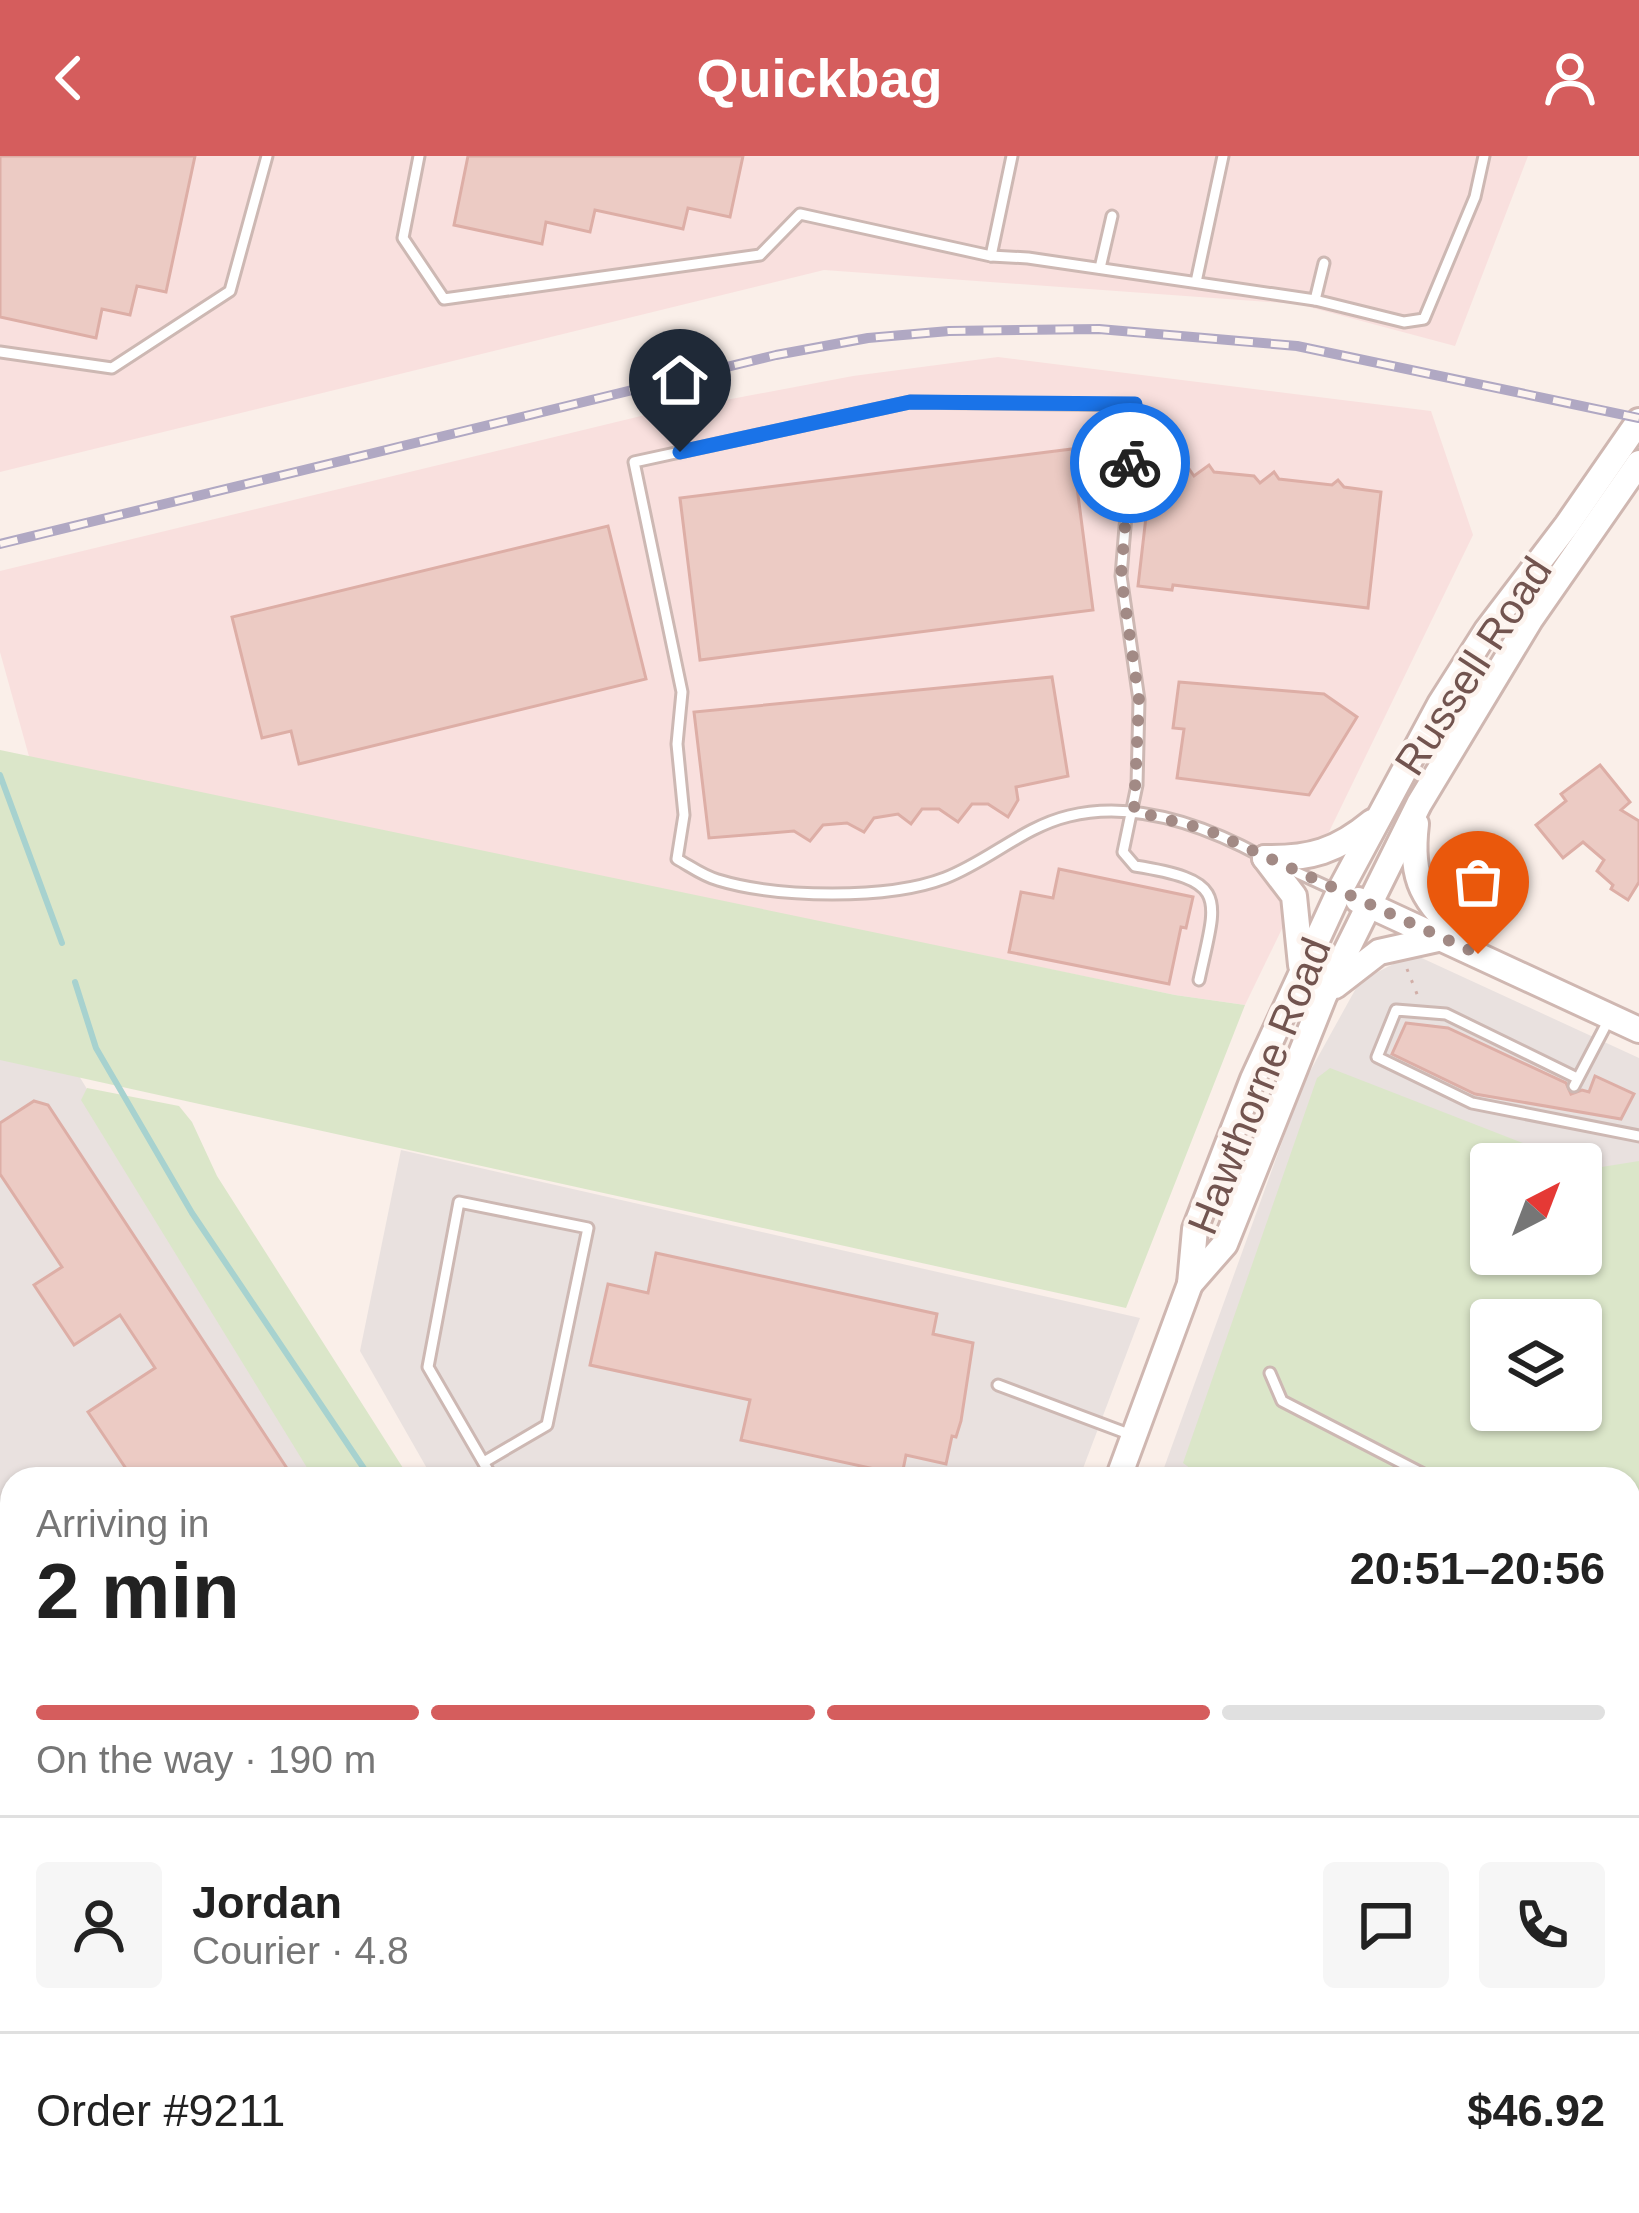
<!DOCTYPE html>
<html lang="en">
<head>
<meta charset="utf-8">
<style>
	:root { --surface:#fff; --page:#f6f6f6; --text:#222; --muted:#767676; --line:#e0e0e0; --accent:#d55d5d }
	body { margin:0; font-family:Arial,sans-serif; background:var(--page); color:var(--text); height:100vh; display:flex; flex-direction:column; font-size:45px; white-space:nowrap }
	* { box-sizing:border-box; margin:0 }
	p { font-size:39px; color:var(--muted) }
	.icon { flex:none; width:66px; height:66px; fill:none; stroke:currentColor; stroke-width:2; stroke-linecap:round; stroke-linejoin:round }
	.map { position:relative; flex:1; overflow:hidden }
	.panel { position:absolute; left:0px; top:1311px; width:1641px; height:747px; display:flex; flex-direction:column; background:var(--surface); border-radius:36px 36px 0 0; box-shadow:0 3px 9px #0004 }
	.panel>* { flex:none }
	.needle { width:78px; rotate:42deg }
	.buttons { position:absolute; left:1470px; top:987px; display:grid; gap:24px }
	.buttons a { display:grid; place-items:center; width:132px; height:132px; border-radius:12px; background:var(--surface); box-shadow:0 3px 9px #0004; font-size:60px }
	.pin { position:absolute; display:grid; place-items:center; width:102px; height:102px; color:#fff; margin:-123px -51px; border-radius:50% 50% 50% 0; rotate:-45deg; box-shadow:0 0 12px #0007 }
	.pin .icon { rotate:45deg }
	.courier { position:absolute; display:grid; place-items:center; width:120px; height:120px; margin:-60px; border:9px solid #1a73e8; border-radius:50%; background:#fff; color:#222; box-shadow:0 3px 15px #0007 }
	.head em { font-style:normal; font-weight:700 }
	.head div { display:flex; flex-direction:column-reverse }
	.head { display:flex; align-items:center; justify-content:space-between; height:204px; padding:0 36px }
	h1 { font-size:78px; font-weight:700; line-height:90px }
	.bar { display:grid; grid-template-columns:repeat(4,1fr); gap:18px 12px; align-content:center; height:144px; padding:0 36px }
	.bar i { height:15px; border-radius:9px; background:var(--line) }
	.bar .current { background:var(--accent) }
	.bar p { grid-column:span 4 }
	.line { display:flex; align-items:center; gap:30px; padding:0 36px; border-top:3px solid var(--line) }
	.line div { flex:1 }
	.round { display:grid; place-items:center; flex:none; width:126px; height:126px; border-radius:12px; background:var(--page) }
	header { display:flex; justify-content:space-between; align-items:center; height:156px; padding:0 36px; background:var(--accent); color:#fff; font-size:54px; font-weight:700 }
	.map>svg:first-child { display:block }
	.commercial { fill:#f9e0de }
	.industrial { fill:#e9e1df; fill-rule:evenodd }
	.green { fill:#dbe6c9; fill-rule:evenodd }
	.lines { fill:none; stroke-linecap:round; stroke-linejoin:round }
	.stream { stroke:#a7d2cf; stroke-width:6 }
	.building { fill:#eccbc4; stroke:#ddaea6; stroke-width:3 }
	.lane-casing { stroke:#cdb8b3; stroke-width:15 }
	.street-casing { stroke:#cdb8b3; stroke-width:24 }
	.secondary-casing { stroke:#cfb7b1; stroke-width:30 }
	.path { stroke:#d1aea7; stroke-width:3; stroke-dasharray:3 9; stroke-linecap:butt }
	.lane { stroke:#fff; stroke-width:9 }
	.street { stroke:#fff; stroke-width:18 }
	.secondary { stroke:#fff; stroke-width:24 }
	.rail-casing { stroke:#b0a8c3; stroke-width:10 }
	.rail { stroke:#fdf4ef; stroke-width:6; stroke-dasharray:18; stroke-linecap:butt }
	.done { stroke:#a28a85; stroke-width:12; stroke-dasharray:0 21.6 }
	.route { stroke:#1a73e8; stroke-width:15 }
	.labels { text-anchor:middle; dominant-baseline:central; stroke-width:9; stroke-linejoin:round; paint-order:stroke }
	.street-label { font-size:42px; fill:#72544f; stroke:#fdf4ef }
</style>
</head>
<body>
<header><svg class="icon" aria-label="back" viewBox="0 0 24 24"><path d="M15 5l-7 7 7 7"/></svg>Quickbag<svg class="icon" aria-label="person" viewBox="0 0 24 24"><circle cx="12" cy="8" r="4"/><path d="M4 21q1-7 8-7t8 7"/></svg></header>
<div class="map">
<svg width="1639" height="2057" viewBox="0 0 1639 2057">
	<rect width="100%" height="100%" fill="#faefe9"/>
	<g class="commercial">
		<path d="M0 0H1528L1455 190 1298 148 824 114 0 316Z"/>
		<path d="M998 201 1431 255 1473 379 1245 849 1175 839 30 604 0 496V415L641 260 853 220Z"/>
	</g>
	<g class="industrial">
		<path d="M1413 798 1639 902V2057H889L893 2046H1629V1323H1160L1303 928 1360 825ZM1491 1008H1581V1098H1491ZM1491 1164H1581V1254H1491Z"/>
		<path d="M0 893 73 910 324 1323H12V2046H807L802 2057H0Z"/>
		<path d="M401 994 1140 1162 1079 1323H433L360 1195Z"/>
	</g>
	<g class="green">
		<path d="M0 594 1175 839 1245 849 1126 1152 0 904Z"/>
		<path d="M1330 912 1577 1008H1491V1098H1581V1010L1589 1013 1639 1005V1428L1629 1426V1323H1205L1183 1307 1317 922ZM1491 1164H1581V1254H1491Z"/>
		<path d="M87 932 179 950 192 966 217 1020 410 1323H314L81 944Z"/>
		<path d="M793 2046 789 2057H623L611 2047Z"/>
	</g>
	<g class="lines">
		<g class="stream">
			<path d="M0 619 62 787"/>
			<path d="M75 826 96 892 192 1057 371 1323"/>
			<path d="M712 2046 725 2057"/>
		</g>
	</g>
	<g class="building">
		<path d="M0 0H195L166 136 137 130 130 159 102 153 96 182 0 161Z"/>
		<path d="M468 0H743L730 61 688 52 683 73 595 54 590 76 546 66 542 88 454 69Z"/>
		<path d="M1072 293 1093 454 700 504 680 342Z"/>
		<path d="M1152 309 1189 313 1194 320 1209 309 1214 316 1254 320 1260 327 1274 316 1279 323 1332 329 1338 324 1344 331 1381 336 1368 452 1173 429 1172 434 1138 430Z"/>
		<path d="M608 370 646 523 299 608 291 575 262 582 232 461Z"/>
		<path d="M1052 521 1068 620 1016 631 1018 644 1008 661 988 648H972L958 666 939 653H922L911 668 898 658 874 662 864 676 847 667 823 669 810 685 794 675 709 682 694 556Z"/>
		<path d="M1179 526 1324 538 1357 561 1309 639 1177 622 1184 573 1173 572Z"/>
		<path d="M1600 609 1630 646 1621 654 1639 665V726L1628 744 1611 733 1613 729 1597 715 1604 704 1583 686 1563 702 1536 669 1566 645 1561 638Z"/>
		<path d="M1059 713 1193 741 1186 772 1181 771 1169 828 1009 796 1021 736 1053 742Z"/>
		<path d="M1406 867 1448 872 1566 927 1571 938 1582 934 1589 936 1595 920 1634 938 1621 963 1475 938 1392 898Z"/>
		<path d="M34 945 48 949 294 1323H133L88 1256 155 1212 120 1159 74 1189 34 1129 62 1111 0 1018V967Z"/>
		<path d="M656 1097 937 1158 933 1178 973 1187 961 1265 956 1281 952 1280 946 1308 906 1299 902 1319 741 1284 750 1244 590 1209 608 1128 648 1137Z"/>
	</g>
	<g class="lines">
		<g class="lane-casing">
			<g id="lane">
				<path d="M419 0 403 82 444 143 760 99 800 58 991 100 1028 102 1315 144 1404 166 1424 163 1475 41 1484 0"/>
				<path d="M991 100 1012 0"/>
				<path d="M1100 112 1112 60"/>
				<path d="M1196 126 1223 0"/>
				<path d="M1315 144 1324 107"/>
				<path d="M0 196 112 212 230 135 267 0"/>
				<path d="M1278 708 1339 736"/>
				<path d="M1199 824C1217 741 1230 725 1135 710L1123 696 1137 629 1139 544 1121 420 1135 249 910 246 634 306 682 536 677 588 684 659 677 703C690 710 703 720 718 724 777 742 888 744 945 722 989 705 1023 671 1069 660 1134 644 1206 670 1263 701"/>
				<path d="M1577 922 1446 858 1396 854 1377 901 1472 947 1639 980"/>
				<path d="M1574 930 1608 865"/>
				<path d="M1270 1217 1282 1245 1433 1323"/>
				<path d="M998 1229 1134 1280"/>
				<path d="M484 1306 547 1269 588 1072 459 1046 428 1211 493 1323"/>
				<path d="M1629 1411 1639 1421"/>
				<path d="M0 1924 12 1921"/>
			</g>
		</g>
		<g class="street-casing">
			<path id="street" d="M0 1403 12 1415"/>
		</g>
		<g class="secondary-casing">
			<g id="secondary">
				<path d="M1416 668C1409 725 1424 745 1464 783"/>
				<path d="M1265 702C1310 703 1337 695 1372 666"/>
				<path d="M1265 702 1294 740 1301 809"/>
				<path d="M1358 744 1639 874"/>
				<path d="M1335 830 1379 796 1442 782"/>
				<path d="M1190 1128 1225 1088 1324 840 1419 648 1530 464 1639 307"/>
				<path d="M1118 1323 1190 1128 1195 1073 1253 923 1339 736 1440 548 1487 474 1567 369 1639 265"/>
				<path d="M846 2057 850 2046"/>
			</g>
		</g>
		<path class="path" d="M1407 813 1419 843"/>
		<use href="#lane" class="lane"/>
		<use href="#street" class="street"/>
		<use href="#secondary" class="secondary"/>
		<g class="rail-casing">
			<path id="rail" d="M0 388 776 199 868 182 949 175 1099 173 1297 190 1639 262"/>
		</g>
		<use href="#rail" class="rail"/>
	</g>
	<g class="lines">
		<path class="done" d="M1130 307 1121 420 1139 544 1134 655 1208 674 1478 798"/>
		<path class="route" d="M680 296 910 246 1135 248 1130 307"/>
	</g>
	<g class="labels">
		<g class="street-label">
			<text transform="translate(1473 510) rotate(-57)">Russell Road</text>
			<text transform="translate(1259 930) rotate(-68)">Hawthorne Road</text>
		</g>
	</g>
</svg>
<div class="buttons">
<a><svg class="needle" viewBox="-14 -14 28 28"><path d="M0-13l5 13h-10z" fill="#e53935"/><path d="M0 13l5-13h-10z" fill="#767676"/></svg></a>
<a><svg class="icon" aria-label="layers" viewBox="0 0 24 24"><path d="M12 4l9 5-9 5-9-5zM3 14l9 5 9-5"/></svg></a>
</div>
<div class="pin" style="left:1478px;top:798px;background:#ea580c"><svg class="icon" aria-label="bag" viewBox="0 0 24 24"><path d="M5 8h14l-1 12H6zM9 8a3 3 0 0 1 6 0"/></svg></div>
<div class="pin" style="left:680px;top:296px;background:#1f2937"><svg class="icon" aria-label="home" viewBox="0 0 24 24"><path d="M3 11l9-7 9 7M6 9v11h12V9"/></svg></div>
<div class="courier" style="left:1130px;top:307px"><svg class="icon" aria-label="bike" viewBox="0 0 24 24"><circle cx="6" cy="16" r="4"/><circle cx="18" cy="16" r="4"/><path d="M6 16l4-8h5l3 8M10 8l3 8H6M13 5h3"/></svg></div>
<section class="panel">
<div class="head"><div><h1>2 min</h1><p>Arriving in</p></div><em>20:51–20:56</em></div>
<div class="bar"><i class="current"></i><i class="current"></i><i class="current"></i><i></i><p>On the way · 190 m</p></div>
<div class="line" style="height:216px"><a class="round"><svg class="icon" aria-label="person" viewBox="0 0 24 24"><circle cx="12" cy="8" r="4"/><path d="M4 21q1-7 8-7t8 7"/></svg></a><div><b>Jordan</b><p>Courier · 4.8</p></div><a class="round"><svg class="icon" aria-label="chat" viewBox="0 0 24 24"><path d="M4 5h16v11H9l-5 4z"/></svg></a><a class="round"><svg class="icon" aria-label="phone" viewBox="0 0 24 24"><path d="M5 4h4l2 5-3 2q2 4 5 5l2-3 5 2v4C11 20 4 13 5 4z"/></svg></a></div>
<div class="line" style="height:156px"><div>Order #9211</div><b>$46.92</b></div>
</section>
</div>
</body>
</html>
